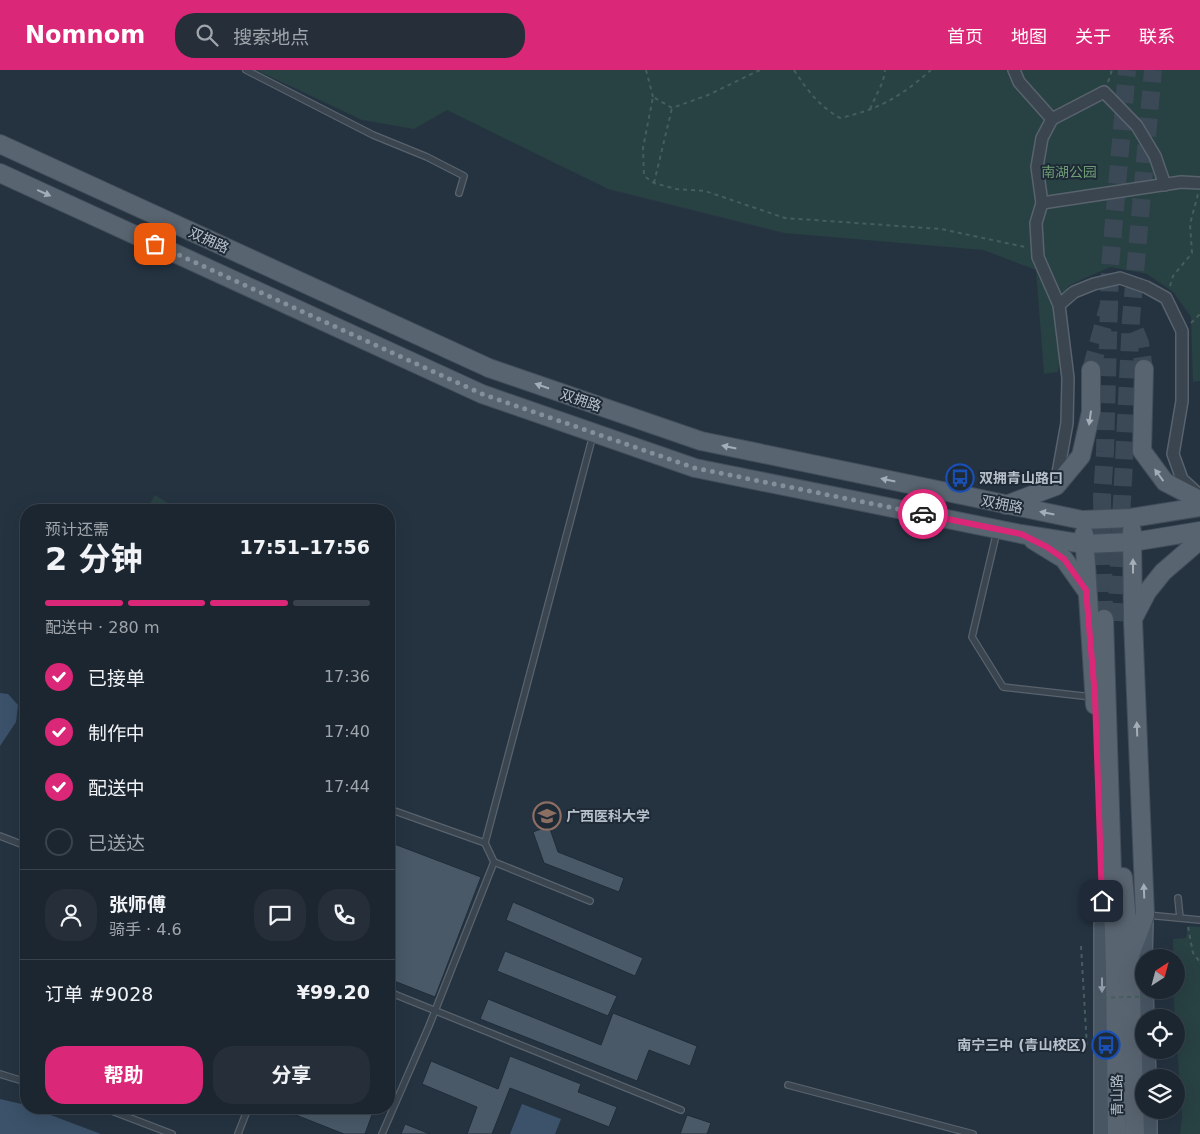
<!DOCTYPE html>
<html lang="zh">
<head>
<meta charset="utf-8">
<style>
	:root { --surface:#1c2631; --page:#252e39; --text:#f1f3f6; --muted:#a0a5ab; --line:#3a434d; --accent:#db2777 }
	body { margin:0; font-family:"DejaVu Sans","Noto Sans SC",sans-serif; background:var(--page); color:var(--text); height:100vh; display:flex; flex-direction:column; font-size:19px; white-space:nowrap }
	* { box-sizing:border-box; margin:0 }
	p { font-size:16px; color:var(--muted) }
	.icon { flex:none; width:28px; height:28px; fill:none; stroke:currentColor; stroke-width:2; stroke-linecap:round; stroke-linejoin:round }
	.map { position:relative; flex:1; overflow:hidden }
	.drawer { position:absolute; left:20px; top:434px; width:375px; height:610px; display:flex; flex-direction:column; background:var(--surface); border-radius:20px; box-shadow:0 5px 20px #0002,0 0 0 1px var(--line) }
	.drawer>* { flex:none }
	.needle { width:32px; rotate:36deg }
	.tools { position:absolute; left:1135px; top:879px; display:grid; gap:10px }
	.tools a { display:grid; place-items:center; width:50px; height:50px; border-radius:50%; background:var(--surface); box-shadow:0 5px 20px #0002,0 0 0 1px var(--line); font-size:25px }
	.pin { position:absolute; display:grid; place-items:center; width:42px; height:42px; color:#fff; margin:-21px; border-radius:10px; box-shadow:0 2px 8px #0006 }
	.courier { position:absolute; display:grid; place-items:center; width:50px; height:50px; margin:-25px; border:4px solid #db2777; border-radius:50%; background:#fff; color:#222; box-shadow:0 1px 6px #0007 }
	.head em { font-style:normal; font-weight:700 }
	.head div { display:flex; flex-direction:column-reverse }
	.head { display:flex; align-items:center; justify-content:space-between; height:85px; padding:0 25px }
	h1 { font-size:32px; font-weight:700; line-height:38px }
	.bar { display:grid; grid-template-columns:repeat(4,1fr); gap:8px 5px; align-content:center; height:60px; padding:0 25px }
	.bar i { height:6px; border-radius:4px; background:var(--line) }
	.bar .current { background:var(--accent) }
	.bar p { grid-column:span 4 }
	.line { display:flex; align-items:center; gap:12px; padding:0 25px; border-top:1px solid var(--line) }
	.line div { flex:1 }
	.round { display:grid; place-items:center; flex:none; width:52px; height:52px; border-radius:20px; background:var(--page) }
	ol { padding:0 25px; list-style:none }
	li { display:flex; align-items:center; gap:15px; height:55px }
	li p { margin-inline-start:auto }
	li .icon { padding:5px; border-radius:50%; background:var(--accent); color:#fff; stroke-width:4 }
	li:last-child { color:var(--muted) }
	li i { width:28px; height:28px; border:2px solid var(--line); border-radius:50% }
	.primary-button { display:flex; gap:10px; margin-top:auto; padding:10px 25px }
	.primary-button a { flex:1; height:58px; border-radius:20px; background:var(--accent); color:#fff; font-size:20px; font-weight:700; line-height:58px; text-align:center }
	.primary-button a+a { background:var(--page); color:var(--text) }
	header { display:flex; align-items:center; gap:30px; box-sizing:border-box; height:70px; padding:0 25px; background:var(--accent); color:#fff }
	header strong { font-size:24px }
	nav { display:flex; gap:28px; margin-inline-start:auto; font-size:18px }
	.search { width:350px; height:45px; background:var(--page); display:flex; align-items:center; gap:12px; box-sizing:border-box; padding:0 18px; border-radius:20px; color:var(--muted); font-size:19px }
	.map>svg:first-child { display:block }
	.green { fill:#284142 }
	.water { fill:#3b526a }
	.building { fill:#495967; stroke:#202c38 }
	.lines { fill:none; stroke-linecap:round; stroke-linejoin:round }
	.primary-tunnel { stroke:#3b4856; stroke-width:18; stroke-dasharray:18 9; stroke-linecap:butt }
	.lane-casing { stroke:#58636e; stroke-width:8 }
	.street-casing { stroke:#58636e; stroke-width:14 }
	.secondary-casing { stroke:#58636e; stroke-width:18 }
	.primary-casing { stroke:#434e5a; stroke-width:20 }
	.path { stroke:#465d5e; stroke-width:2; stroke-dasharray:4 4; stroke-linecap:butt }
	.lane { stroke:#3a4550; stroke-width:5.5 }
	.street { stroke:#3a4550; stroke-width:11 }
	.secondary { stroke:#485563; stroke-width:15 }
	.primary { stroke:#586470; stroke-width:18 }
	.path-bridge { stroke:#465d5e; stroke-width:2; stroke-dasharray:4 4; stroke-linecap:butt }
	.oneway { fill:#a3aeb9 }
	.oneway2 { fill:#909ba7 }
	.done { stroke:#838f9b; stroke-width:5; stroke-dasharray:0 9 }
	.route { stroke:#db2777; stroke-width:6 }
	.labels { text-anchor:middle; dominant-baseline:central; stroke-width:4; stroke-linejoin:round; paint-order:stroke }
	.park-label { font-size:14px; fill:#6d9c74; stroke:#1e2a36 }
	.street-label { font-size:14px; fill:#b6c0cb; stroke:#1e2a36 }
	.poi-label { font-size:14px; font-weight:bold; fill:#b6c0cb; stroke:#1e2a36; text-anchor:start }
</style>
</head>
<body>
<header>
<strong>Nomnom</strong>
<div class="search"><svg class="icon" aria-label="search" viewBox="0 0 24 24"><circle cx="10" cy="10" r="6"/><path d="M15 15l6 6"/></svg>搜索地点</div>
<nav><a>首页</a><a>地图</a><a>关于</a><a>联系</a></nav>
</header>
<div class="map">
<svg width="1200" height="1064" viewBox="0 0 1200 1064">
	<rect width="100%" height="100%" fill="#253341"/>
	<g class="green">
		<path d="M256 0H1200V311L1193 312 1191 247 1173 222 1147 204 1110 197 1068 216 1058 302 1044 304 1036 200 983 180 784 163 608 119 447 40 414 59 362 50Z"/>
		<path d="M155 425 179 440H146Z"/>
		<path d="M1188 856 1200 857V1064H1180L1182 1046 1173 920H1176V888L1173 887V869L1186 868Z"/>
	</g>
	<g class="water">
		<path d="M0 623 8 624 18 635 16 652 0 676Z"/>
		<path d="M0 1029 26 1035V1038H32L101 1064H0Z"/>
		<path d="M522 1034 561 1049 555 1064H510Z"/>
	</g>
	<g class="building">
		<path d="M549 756 558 782 624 808 619 822 544 793 533 762Z"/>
		<path d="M389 772 481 807 435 927 389 909Z"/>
		<path d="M513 832 643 888 635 906 506 850Z"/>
		<path d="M505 881 617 926 608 946 497 901Z"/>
		<path d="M488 929 601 975 613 943 697 976 690 996 649 980 637 1011 480 949Z"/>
		<path d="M510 986 581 1014 578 1022 617 1037 609 1057 510 1018 492 1064H467L477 1037 422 1014 431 991 498 1019Z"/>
		<path d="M278 1038H361L373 1042 365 1064H344Z"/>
		<path d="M687 1045 711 1053 707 1064H680Z"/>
		<path d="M405 1054 430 1064H401Z"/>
	</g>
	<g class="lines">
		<g class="primary-tunnel">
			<path d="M1135 261 1140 273 1144 299"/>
			<path d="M1091 300 1109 234 1110 197 1127 0"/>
			<path d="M1104 549 1102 426 1105 382 1109 234"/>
			<path d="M1116 551 1131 249 1153 0"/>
		</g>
		<g class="lane-casing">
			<g id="lane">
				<path d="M246 0 373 65 427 87 464 106 459 123"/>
				<path d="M997 461 972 567 1003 617 1092 627"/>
				<path d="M389 739 485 773"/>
				<path d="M0 766 26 776"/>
				<path d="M494 792 590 831"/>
				<path d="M1178 828 1180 848"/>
				<path d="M1147 845 1200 850"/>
				<path d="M389 922 681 1040"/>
				<path d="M0 1004 26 1012"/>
				<path d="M788 1015 973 1064"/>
				<path d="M104 1038 172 1064"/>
				<path d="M238 1064 248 1038"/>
				<path d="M382 1064 429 956 494 792 485 773 593 365"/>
			</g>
		</g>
		<g class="street-casing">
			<g id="street">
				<path d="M1014 0 1019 12 1052 49 1042 68 1037 97 1042 133 1036 153 1038 187 1059 235"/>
				<path d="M1052 49 1104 22 1137 56 1155 86 1165 115"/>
				<path d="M1042 133 1181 112 1200 113"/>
				<path d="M1056 414 1067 353 1068 308 1059 235 1074 222 1094 214 1120 208 1146 217 1166 228 1182 261V331L1173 384 1182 409 1197 423"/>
			</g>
		</g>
		<g class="secondary-casing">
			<g id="secondary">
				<path d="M1144 889 1145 853"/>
				<path d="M1145 920 1146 948"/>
				<path d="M1147 980 1148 1008"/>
				<path d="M1149 1040V1064"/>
				<path d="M1102 1064V831"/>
			</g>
		</g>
		<g class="primary-casing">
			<g id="primary">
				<path d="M0 74 489 298 701 371 1082 450 1131 448 1200 437"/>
				<path d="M0 103 482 324 695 398 1021 464 1084 474 1133 472 1200 461"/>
				<path d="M1144 299 1142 381 1165 412 1200 430"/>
				<path d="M1006 435 1056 416 1081 386 1091 342V300"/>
				<path d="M1084 464 1095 635"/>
				<path d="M1033 470 1064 489 1086 520"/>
				<path d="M1134 547 1147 522 1163 502 1200 470"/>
				<path d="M1104 549 1115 897 1117 1064"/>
				<path d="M1123 807 1130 884 1135 1064"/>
				<path d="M1131 882 1145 845 1133 550 1132 461"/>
			</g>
		</g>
		<g class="path">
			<path d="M646 0 653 27"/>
			<path d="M760 0 708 25 672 38 653 27 643 78 644 106 654 113 676 119 705 121 785 148 941 159 1025 177"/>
			<path d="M794 0C807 20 819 36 840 48 880 39 900 27 931 0"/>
			<path d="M1108 12 1112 0"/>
			<path d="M870 39 883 11 885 0"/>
			<path d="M654 113 672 38"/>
			<path d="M1170 216 1173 206 1192 183 1190 154 1198 124"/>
			<path d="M1191 253 1200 244"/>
			<path d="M1188 857 1193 883 1200 892"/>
			<path d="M1081 876 1087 977"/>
		</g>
		<use href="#lane" class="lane"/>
		<use href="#street" class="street"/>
		<use href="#secondary" class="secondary"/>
		<use href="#primary" class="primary"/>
		<path class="path-bridge" d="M1095 928 1159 926"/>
	</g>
	<defs><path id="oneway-solid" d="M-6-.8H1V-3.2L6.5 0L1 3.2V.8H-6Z" transform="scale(1.25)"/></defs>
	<g class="oneway">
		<use href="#oneway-solid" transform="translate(44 123) rotate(24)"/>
		<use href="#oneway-solid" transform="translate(542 316) rotate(-161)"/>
		<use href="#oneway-solid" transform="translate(1090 348) rotate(98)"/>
		<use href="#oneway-solid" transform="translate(729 377) rotate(-168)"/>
		<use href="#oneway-solid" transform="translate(1159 405) rotate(-126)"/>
		<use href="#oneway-solid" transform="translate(888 410) rotate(-168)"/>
		<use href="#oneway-solid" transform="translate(1047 443) rotate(-169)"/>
		<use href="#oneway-solid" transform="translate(1133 496) rotate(-90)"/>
		<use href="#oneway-solid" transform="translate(1137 659) rotate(-92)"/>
		<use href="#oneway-solid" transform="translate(1144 821) rotate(-92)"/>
	</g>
	<use class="oneway2" href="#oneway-solid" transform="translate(1102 915) rotate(90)"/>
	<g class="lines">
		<path class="done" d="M155 174 482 324 695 398 923 444"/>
		<path class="route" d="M923 444 1021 464 1047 477 1064 489 1086 520 1095 627 1102 831"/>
	</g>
	<defs>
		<g id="bus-ring" transform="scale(1.4375)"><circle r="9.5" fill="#1e2a36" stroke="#1a4fb4" stroke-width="1.5"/><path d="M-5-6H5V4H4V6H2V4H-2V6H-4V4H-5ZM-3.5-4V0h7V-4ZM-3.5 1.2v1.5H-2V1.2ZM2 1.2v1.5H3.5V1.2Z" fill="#1a4fb4"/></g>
		<g id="university-ring" transform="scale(1.4375)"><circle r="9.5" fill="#1e2a36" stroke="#8d6e63" stroke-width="1.5"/><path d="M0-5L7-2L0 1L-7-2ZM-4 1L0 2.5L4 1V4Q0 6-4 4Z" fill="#8d6e63"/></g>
	</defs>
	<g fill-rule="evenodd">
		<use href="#bus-ring" x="960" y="408"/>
		<use href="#university-ring" x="547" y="746"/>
		<use href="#bus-ring" x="1106" y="975"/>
	</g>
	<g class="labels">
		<g class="park-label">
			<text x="1069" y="102">南湖公园</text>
		</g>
		<g class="street-label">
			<text transform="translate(209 170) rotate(25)">双拥路</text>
			<text transform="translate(581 330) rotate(19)">双拥路</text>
			<text transform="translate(1002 434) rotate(11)">双拥路</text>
			<text transform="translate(1117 1025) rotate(-91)">青山路</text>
		</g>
		<g class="poi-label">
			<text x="979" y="408">双拥青山路口</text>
			<text x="566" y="746">广西医科大学</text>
			<text x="1087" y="975" text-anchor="end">南宁三中 (青山校区)</text>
		</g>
	</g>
</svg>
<div class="tools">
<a><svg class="needle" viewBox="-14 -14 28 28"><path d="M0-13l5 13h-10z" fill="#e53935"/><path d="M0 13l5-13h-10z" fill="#a0a5ab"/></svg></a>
<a><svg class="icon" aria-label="locate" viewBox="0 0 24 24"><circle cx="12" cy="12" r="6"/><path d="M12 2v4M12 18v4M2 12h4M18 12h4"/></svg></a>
<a><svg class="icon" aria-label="layers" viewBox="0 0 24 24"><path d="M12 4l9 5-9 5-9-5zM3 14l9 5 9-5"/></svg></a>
</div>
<div class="pin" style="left:155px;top:174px;background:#ea580c"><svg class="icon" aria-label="bag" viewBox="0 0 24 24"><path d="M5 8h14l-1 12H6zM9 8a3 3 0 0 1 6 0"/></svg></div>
<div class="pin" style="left:1102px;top:831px;background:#1f2937"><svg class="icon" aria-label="home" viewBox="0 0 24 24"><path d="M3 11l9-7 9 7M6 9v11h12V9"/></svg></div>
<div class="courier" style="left:923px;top:444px"><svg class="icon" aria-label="car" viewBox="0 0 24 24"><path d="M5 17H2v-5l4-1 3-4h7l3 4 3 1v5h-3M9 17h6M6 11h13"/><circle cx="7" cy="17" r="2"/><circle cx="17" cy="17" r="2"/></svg></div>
<section class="drawer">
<div class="head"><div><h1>2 分钟</h1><p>预计还需</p></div><em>17:51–17:56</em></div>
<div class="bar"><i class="current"></i><i class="current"></i><i class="current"></i><i></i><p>配送中 · 280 m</p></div>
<ol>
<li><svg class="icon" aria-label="check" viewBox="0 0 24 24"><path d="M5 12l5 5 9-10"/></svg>已接单<p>17:36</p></li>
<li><svg class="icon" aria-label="check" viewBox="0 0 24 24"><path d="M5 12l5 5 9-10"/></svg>制作中<p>17:40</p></li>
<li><svg class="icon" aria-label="check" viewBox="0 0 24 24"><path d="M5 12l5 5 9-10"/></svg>配送中<p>17:44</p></li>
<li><i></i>已送达</li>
</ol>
<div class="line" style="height:90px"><a class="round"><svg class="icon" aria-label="person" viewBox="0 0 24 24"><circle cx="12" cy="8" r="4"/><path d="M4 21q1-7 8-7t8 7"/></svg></a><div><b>张师傅</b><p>骑手 · 4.6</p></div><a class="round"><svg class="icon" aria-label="chat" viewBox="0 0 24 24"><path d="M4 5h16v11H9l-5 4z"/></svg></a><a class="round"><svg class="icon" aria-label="phone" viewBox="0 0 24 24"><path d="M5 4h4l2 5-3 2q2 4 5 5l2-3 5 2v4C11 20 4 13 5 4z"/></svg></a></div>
<div class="line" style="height:65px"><div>订单 #9028</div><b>¥99.20</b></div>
<div class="primary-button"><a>帮助</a><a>分享</a></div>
</section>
</div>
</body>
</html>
